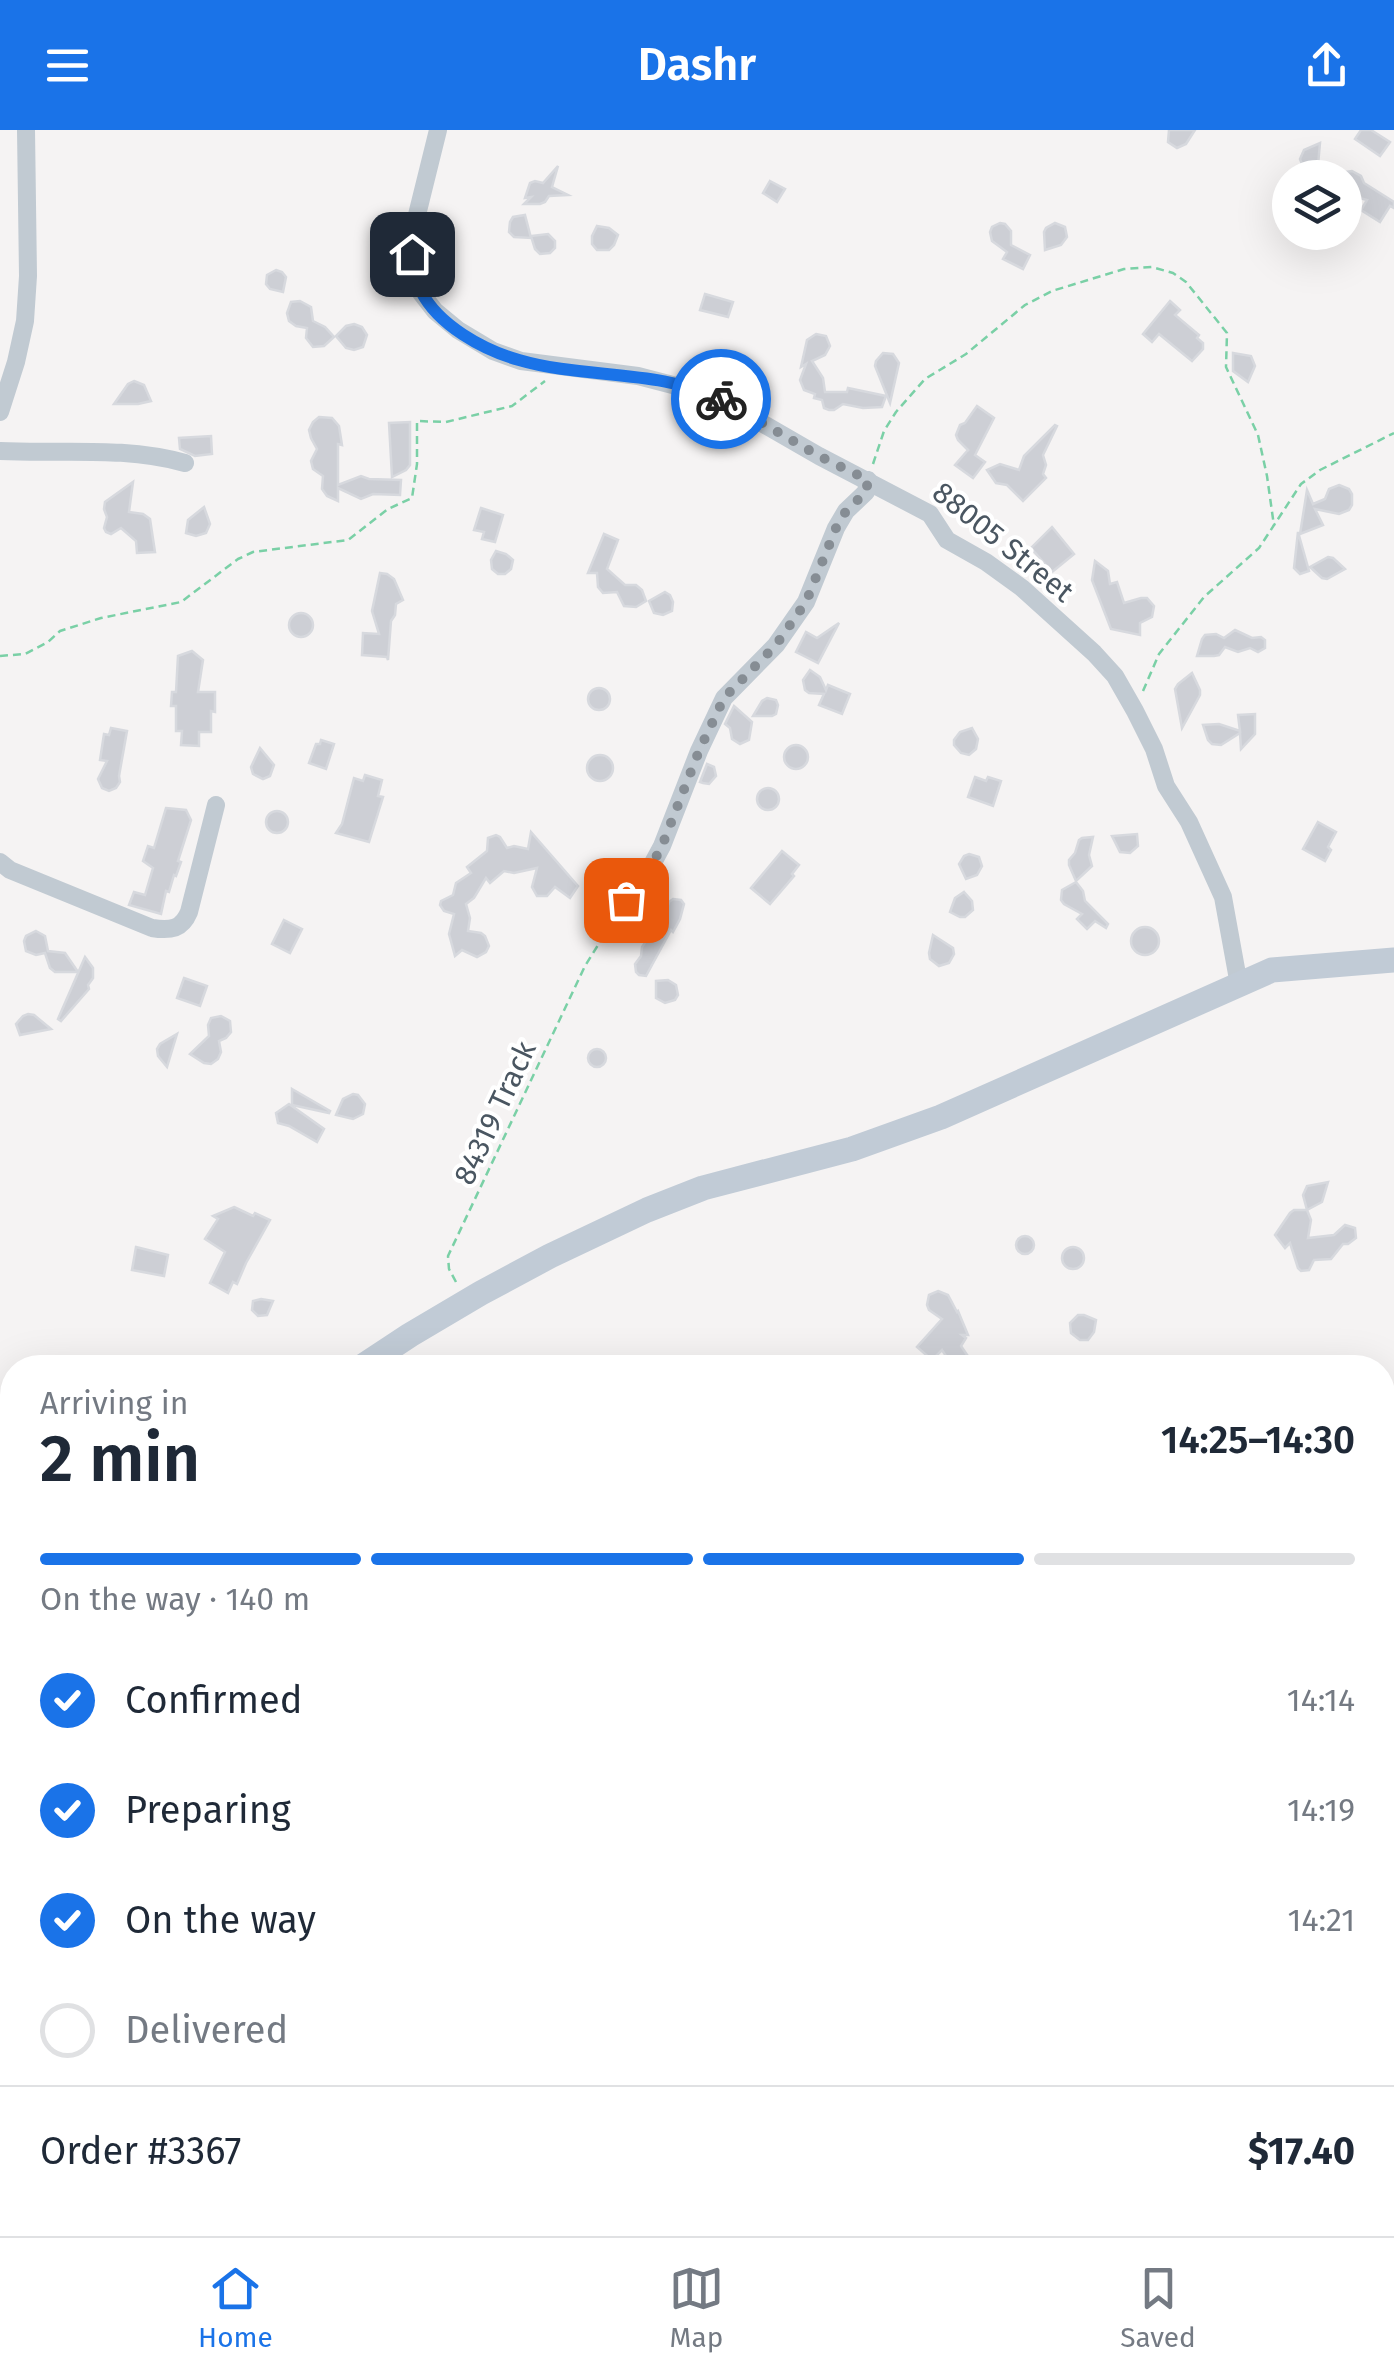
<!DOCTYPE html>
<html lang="en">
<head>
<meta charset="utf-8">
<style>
	:root { --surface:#fff; --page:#f6f6f7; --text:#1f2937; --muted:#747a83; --line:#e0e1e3; --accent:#1a73e8 }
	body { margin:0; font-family:"Fira Sans",sans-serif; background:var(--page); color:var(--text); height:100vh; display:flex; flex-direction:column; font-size:38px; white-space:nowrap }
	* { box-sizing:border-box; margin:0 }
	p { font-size:32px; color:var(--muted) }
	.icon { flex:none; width:55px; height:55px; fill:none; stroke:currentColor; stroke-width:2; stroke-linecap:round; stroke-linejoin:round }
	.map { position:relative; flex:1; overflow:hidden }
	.drawer { position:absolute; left:0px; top:1225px; width:1395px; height:882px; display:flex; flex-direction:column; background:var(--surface); border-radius:40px 40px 0 0; box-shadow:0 10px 40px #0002 }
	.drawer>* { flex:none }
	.controls { position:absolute; left:1272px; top:30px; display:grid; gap:20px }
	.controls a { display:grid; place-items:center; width:90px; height:90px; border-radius:50%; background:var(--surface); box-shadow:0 10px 40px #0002; font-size:50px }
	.pin { position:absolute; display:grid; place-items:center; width:85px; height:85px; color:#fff; margin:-42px; border-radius:20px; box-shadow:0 5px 15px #0006 }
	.courier { position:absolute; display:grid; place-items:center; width:100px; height:100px; margin:-50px; border:8px solid #1a73e8; border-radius:50%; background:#fff; color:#222; box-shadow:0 2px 12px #0007 }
	.head em { font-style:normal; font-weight:600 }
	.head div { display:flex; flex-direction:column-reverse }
	.head { display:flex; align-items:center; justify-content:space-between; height:170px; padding:0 40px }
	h1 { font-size:65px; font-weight:600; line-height:75px }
	.bar { display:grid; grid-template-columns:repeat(4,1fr); gap:15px 10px; align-content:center; height:120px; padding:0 40px }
	.bar i { height:12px; border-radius:8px; background:var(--line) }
	.bar .on { background:var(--accent) }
	.bar p { grid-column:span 4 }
	.line { display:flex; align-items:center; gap:25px; padding:0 40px; border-top:2px solid var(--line) }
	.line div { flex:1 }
	ol { padding:0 40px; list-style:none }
	li { display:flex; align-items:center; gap:30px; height:110px }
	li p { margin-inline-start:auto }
	li .icon { padding:10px; border-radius:50%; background:var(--accent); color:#fff; stroke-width:4 }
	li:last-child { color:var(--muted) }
	li i { width:55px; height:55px; border:5px solid var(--line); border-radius:50% }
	header { display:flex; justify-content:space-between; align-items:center; height:130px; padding:0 40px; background:var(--accent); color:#fff; font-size:45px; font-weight:600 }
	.menu { display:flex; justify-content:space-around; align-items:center; height:140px; border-top:2px solid var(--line); background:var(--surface); font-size:28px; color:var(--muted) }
	.menu a { display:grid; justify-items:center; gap:5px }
	.menu .on { color:var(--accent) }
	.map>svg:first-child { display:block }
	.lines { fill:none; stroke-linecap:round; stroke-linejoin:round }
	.stream { stroke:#90daee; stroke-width:5 }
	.river { stroke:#90daee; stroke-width:30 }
	.building { fill:#cdcfd5; stroke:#d7d9de; stroke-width:2.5 }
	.path { stroke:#7ad0a6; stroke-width:2.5; stroke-dasharray:8 5; stroke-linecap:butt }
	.street { stroke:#c1cad2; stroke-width:18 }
	.secondary { stroke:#c1cbd6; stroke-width:25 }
	.done { stroke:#868d94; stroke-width:10; stroke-dasharray:0 18 }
	.route { stroke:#1a73e8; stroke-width:12 }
	.labels { text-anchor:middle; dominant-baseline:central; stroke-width:8; stroke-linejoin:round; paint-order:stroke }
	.street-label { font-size:30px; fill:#4a5661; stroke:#fff }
</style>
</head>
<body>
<header><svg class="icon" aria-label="menu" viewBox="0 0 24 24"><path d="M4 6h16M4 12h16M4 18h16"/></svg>Dashr<svg class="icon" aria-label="share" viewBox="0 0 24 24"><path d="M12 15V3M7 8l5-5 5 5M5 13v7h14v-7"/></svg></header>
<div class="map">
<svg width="1394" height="2106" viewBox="0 0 1394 2106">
	<rect width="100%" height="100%" fill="#f5f3f3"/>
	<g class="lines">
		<path class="stream" d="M1382 1894 1394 1908"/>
		<g class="river">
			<path d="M1382 1933 1394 1932"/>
			<path d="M1098 2106 1105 2095"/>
		</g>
	</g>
	<g class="building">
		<path d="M1169 0H1195L1186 14 1177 18 1168 12Z"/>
		<path d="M1361 0H1371L1390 12 1380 26 1355 9Z"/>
		<path d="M1320 13 1317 46 1302 34 1300 29 1304 20Z"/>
		<path d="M558 36 552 57 568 65 549 66 545 72 540 74H524L531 67 525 68 530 53 535 51 543 53Z"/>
		<path d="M1352 41 1361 46 1364 53 1394 72V78L1390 76 1380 92 1361 80 1367 70 1345 64V42Z"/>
		<path d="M770 51 785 59 777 72 763 63Z"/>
		<path d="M525 85 531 108 514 107 509 102 510 92 513 87Z"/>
		<path d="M1000 93 1005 94 1011 101V115L1030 125 1023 139 1003 129 1007 122 992 111 990 102 992 97Z"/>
		<path d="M1055 93 1065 97 1067 107 1061 115 1045 120 1044 102 1046 98Z"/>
		<path d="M597 96 609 98 618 105 614 115 609 120H597L592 114V106Z"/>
		<path d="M548 104 555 111V118L550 123 540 124 535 119 531 106Z"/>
		<path d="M276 140 282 142 286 147 283 162 270 159 266 154 267 145Z"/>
		<path d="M705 164 733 172 728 187 700 180Z"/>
		<path d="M300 171 311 177 313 191 325 197 334 207 324 216 313 217 306 208 307 198 296 196 289 191 287 183 291 172Z"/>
		<path d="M1170 171 1180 180 1175 185 1199 205 1197 208 1203 213V219L1192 231 1159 204 1152 212 1143 204Z"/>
		<path d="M354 194 362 197 367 205 363 217 354 220 346 218 336 206 346 196Z"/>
		<path d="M816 204 826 206 830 216 825 225 812 231 823 248 825 262H847L848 258 886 266 882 277 863 278 843 274 834 280H829L824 278 822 270 814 268 815 264 804 260 800 250 806 234 801 237 807 210Z"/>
		<path d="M883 223 893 224 899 233 890 273 875 236 876 231Z"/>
		<path d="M1233 223 1251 226 1255 236 1248 252 1233 241Z"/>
		<path d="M134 251 144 255 151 271 138 274H114L128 254Z"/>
		<path d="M977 276 994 288 975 325 985 332 973 348 955 335 968 320 969 321 958 310 956 305 960 295 965 293Z"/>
		<path d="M319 287 332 288 339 296 342 315 338 314V355L361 346 369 349 401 350 400 365 373 364 361 369 338 358V371L327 366 322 359 323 346 313 339 311 331 317 319 311 308 309 300 313 292Z"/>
		<path d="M410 292V335L406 340 392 347 389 293Z"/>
		<path d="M1055 295 1057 296 1043 325 1046 335 1043 344 1046 348 1023 371 1007 355 996 353 987 340 1000 334 1019 340 1024 326Z"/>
		<path d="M211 306 212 324 195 326 180 319 179 308Z"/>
		<path d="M133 352 129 382 143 384 150 389 155 422 137 423 136 411 121 398 111 404 106 402 104 398 107 387 104 379 105 372Z"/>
		<path d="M1339 355 1349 359 1352 364V375L1349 380 1339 384 1315 379 1323 395 1300 404 1307 360 1313 374 1325 369 1329 359Z"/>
		<path d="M204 377 210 394 206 403 196 406 186 403 188 390Z"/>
		<path d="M481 378 503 385 495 412 482 409 484 402 474 400Z"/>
		<path d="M1052 397 1074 424 1052 442 1031 418Z"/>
		<path d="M1298 402 1309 441 1300 444 1294 438Z"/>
		<path d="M604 404 618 410 607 439 625 455H636L642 460 646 471 636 477 624 476 617 462 603 463 598 457 597 443H588Z"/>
		<path d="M496 421 506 424 513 430 511 439 505 444H498L492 439 491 430Z"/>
		<path d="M1328 427 1333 428 1345 439 1327 449 1322 448 1310 437Z"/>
		<path d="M1095 431 1108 441 1110 454 1117 452 1124 473 1141 468H1147L1154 476 1152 487 1140 493V505L1111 499 1092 450Z"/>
		<path d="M380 443 387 444 394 449 403 470 396 474 395 485 391 491 388 530 387 527 362 525 363 503 379 504 372 481Z"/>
		<path d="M665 462 670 465 673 472 672 481 663 485 654 483 649 471Z"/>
		<circle cx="301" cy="495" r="12"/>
		<path d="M839 493 818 533 796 522 806 502 817 508Z"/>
		<path d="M1235 500 1252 508 1261 507 1265 510V518L1258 522 1250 518 1238 522 1225 517 1219 525 1214 526H1197L1202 509 1205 505 1216 504 1224 508Z"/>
		<path d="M192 521 203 530 198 562H215V582L211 581V602H199V616L181 615 182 601H176V576H171L172 562H176L178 526Z"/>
		<path d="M810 540 820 547 826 560 828 555 850 564 842 584 819 575 824 564 809 563 805 560 803 550Z"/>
		<path d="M1192 543 1200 560V565L1182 598 1175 559 1178 554Z"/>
		<circle cx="599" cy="569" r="11"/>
		<path d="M767 568 776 570 778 575 776 584 772 586H753L762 571Z"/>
		<path d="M734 576 752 592 749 610 740 614 732 609 730 598 725 594Z"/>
		<path d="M1255 584V604L1241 619 1240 603 1221 615 1212 614 1208 610 1203 595 1219 594 1240 601 1238 585Z"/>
		<path d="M111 598 127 601 119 646 120 652 116 658 109 661 102 658 98 649 107 631 100 630 104 604 109 605Z"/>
		<path d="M972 598 978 609 976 619 969 625 961 623 954 615V610L960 602Z"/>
		<path d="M321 610 334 614 326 639 309 633 316 614H320Z"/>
		<circle cx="796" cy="627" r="12"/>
		<path d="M260 618 274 635 270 646 263 649 253 644 251 637Z"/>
		<circle cx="600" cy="638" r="13"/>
		<path d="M707 634 714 637 716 646 709 654 703 653 700 652Z"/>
		<path d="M365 645 382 650 378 666 383 667 369 712 336 703 342 694 354 648 363 651Z"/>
		<path d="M975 647 986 651 988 647 1001 651 993 676 968 667Z"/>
		<circle cx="768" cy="669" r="11"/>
		<path d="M166 678 186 680 191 690 178 731 181 732 176 746 174 745 169 762 166 761 161 784 129 775 134 762 145 765 153 738 143 731 148 716 154 718Z"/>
		<circle cx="277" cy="692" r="11"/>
		<path d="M1318 692 1336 702 1328 717 1331 720 1325 731 1303 719Z"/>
		<path d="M531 702 578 756 570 768 555 757 547 766H537L532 757 537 738 514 743 504 741 490 753 486 748 474 768 466 774 470 788 468 801 481 803 485 806 489 816 486 822 477 827 462 820 455 826 449 804 454 784 444 781 440 775 441 771 453 765 456 753 471 743 467 737 487 721 488 708 496 705 500 707 507 718 514 716 528 719Z"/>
		<path d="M1137 704 1138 716 1130 723 1120 722 1112 706Z"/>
		<path d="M1093 707 1089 725 1092 736 1076 751 1069 735V730L1075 723 1079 710 1082 708Z"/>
		<path d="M782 721 799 735 792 744 794 746 770 774 751 758Z"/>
		<path d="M969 724 979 727 982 736 977 745 966 749 959 734 964 726Z"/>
		<path d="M1076 752 1083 761 1085 771 1108 794 1106 798 1095 791 1087 799 1077 789 1082 784 1064 774 1061 770 1062 760Z"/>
		<path d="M964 762 972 771 973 780 965 787H960L950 782 955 768Z"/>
		<path d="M673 769 681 770 684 774 680 789 673 802 671 800 646 846 639 845 636 842 635 834 641 826 642 817 652 803 645 799 656 781 664 786 669 772Z"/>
		<path d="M284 790 302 799 290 823 272 814Z"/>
		<circle cx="1145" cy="811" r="14"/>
		<path d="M36 801 45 806 48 821 65 823 78 842H55L50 838 45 823 36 825 26 821 24 811 26 806Z"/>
		<path d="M933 805 953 818 954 824 949 833 939 836 930 829 929 823Z"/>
		<path d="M85 827 93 838V848L88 855 89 859 61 891 58 889Z"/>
		<path d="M184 848 207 856 200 876 177 868Z"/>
		<path d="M668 850 676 855 678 865 675 870 665 873 656 868V851Z"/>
		<path d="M28 884 34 885 51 899 20 905 16 894 23 886Z"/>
		<path d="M221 886 230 891 231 902 226 908 219 911 221 922 218 929 211 934 204 933 190 924 209 906 208 895 211 888Z"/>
		<path d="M177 904 167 937 158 926 157 919 160 914Z"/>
		<circle cx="597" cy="928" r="9"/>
		<path d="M292 959 330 981 329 983 292 975Z"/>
		<path d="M353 964 358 965 365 974 363 984 353 989 336 985 343 969Z"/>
		<path d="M289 974 324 999 317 1012 289 996 278 993 276 983Z"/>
		<path d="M1328 1052 1322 1072 1307 1080 1311 1090 1308 1108 1334 1105 1345 1095 1355 1098 1356 1108 1348 1114H1343L1331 1129 1314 1130 1309 1140 1301 1141 1298 1138 1290 1113 1285 1118 1275 1105 1290 1083 1294 1080H1307L1303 1065 1307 1056Z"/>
		<path d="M234 1077 253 1086 255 1083 270 1090 246 1133 237 1154 233 1152 228 1163 210 1153 225 1122 205 1109 218 1089 213 1086Z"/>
		<circle cx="1025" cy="1115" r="9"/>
		<path d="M136 1117 168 1125 164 1146 132 1140Z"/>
		<circle cx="1073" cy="1128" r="11"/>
		<path d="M938 1161 948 1165 957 1182 958 1181 968 1205H962L966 1208 961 1216 976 1238H954L942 1220 932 1230 917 1217 942 1189 929 1180 927 1175 929 1165Z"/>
		<path d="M261 1169 273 1171 267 1185 258 1186 252 1180 253 1171Z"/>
		<path d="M1078 1185H1084L1096 1190 1094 1202 1088 1210H1080L1071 1203 1070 1193Z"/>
	</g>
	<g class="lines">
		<g class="path">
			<path d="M873 334 884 301 896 282 925 249 966 224 1025 175 1052 161 1124 139 1152 137 1173 143 1186 152 1227 203 1226 237 1258 305 1267 346 1274 396"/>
			<path d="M0 526 25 524 48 512 60 501 101 488 181 472 238 429 253 422 348 410 388 379 412 368 417 334V291L446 292 512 276 545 251"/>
			<path d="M1143 561 1159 524 1204 467 1259 418 1301 354 1320 340 1394 303"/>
			<path d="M456 1152 449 1139 448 1126 585 836 616 786"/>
		</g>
		<g class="street">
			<path d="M438 0 414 97 411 124 414 142 421 163 435 181 458 200 493 221 521 231 638 246 715 266 819 326 930 384 947 410 986 432 1022 458 1094 523 1115 546 1135 581 1154 619 1166 656 1189 692 1223 767 1239 855"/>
			<path d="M0 282 16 232 25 191 28 146 26 0"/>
			<path d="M0 321C62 324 124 316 185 333"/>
			<path d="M0 732 10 740 152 798C171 801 182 799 189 782L216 675"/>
			<path d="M626 770 648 742 662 716 699 621 724 568 776 515 806 472 836 398 846 381 866 362 868 350"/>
			<path d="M0 1656 12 1646"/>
			<path d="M160 2095 162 2106"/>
		</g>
		<g class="secondary">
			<path d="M360 1238 410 1205 481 1163 550 1126 647 1080 703 1058 852 1019 941 987 1272 840 1394 830"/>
			<path d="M0 1439 12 1433"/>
		</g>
	</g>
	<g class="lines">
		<path class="done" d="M626 770 648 742 662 716 699 621 724 568 776 515 806 472 836 398 846 381 866 362 868 350 819 326 721 269"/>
		<path class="route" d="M412 124C413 137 415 149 421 161 438 195 483 220 519 230 583 249 658 239 721 269"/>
	</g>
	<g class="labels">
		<g class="street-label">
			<text transform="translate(1003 412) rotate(39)">88005 Street</text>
			<text transform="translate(495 983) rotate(-65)">84319 Track</text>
		</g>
	</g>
</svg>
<div class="controls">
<a><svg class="icon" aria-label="layers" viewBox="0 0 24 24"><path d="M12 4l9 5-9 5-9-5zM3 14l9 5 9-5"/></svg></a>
</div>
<div class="pin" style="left:626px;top:770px;background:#ea580c"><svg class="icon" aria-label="bag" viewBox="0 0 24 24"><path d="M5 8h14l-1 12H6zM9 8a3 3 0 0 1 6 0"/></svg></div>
<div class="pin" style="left:412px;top:124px;background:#1f2937"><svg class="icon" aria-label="home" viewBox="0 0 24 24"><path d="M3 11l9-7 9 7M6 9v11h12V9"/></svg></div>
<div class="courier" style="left:721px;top:269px"><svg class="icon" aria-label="bike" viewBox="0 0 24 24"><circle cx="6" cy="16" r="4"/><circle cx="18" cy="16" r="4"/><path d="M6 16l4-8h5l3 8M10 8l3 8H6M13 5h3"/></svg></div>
<section class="drawer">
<div class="head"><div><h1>2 min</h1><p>Arriving in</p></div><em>14:25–14:30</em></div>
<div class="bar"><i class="on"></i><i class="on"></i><i class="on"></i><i></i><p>On the way · 140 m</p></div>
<ol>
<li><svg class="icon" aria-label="check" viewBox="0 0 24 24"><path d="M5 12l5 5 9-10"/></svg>Confirmed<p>14:14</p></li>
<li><svg class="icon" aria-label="check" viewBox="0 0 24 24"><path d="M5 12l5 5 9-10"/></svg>Preparing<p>14:19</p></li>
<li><svg class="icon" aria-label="check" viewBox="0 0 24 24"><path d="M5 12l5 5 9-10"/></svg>On the way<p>14:21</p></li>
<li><i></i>Delivered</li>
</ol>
<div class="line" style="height:130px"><div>Order #3367</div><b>$17.40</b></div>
</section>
</div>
<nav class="menu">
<a class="on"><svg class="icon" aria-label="home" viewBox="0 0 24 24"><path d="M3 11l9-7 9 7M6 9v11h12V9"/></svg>Home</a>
<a><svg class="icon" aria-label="map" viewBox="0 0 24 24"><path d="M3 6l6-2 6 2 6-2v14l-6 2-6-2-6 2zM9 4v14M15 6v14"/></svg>Map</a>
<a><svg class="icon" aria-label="saved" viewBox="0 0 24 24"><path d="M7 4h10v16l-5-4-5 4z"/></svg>Saved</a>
</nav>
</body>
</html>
